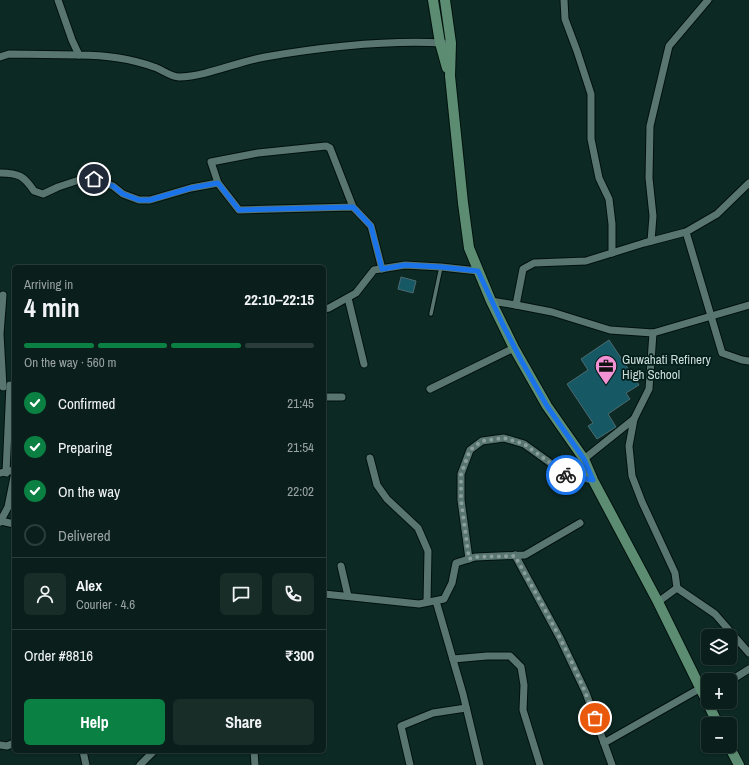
<!DOCTYPE html>
<html lang="en">
<head>
<meta charset="utf-8">
<style>
	:root { --surface:#0a1f1b; --page:#182c28; --text:#f1f3f6; --muted:#99a2a3; --line:#2a3d3a; --accent:#0b8043 }
	body { margin:0; font-family:"Archivo Narrow",sans-serif; background:var(--page); color:var(--text); height:100vh; display:flex; flex-direction:column; font-size:15px; white-space:nowrap }
	* { box-sizing:border-box; margin:0 }
	p { font-size:13px; color:var(--muted) }
	.icon { flex:none; width:22px; height:22px; fill:none; stroke:currentColor; stroke-width:2; stroke-linecap:round; stroke-linejoin:round }
	.map { position:relative; flex:1; overflow:hidden }
	.sheet { position:absolute; left:12px; top:265px; width:314px; height:488px; display:flex; flex-direction:column; background:var(--surface); border-radius:6px; box-shadow:0 1px 3px #0004,0 0 0 1px var(--line) }
	.sheet>* { flex:none }
	.tools { position:absolute; left:701px; top:629px; display:grid; gap:8px }
	.tools a { display:grid; place-items:center; width:36px; height:36px; border-radius:6px; background:var(--surface); box-shadow:0 1px 3px #0004,0 0 0 1px var(--line); font-size:20px }
	.pin { position:absolute; display:grid; place-items:center; width:34px; height:34px; color:#fff; margin:-17px; border:2px solid #fff; border-radius:50%; box-shadow:0 1px 4px #0007 }
	.courier { position:absolute; display:grid; place-items:center; width:40px; height:40px; margin:-20px; border:3px solid #1a73e8; border-radius:50%; background:#fff; color:#222; box-shadow:0 1px 5px #0007 }
	.overview em { font-style:normal; font-weight:700 }
	.overview div { display:flex; flex-direction:column-reverse }
	.overview { display:flex; align-items:center; justify-content:space-between; height:68px; padding:0 12px }
	h1 { font-size:26px; font-weight:700; line-height:30px }
	.bar { display:grid; grid-template-columns:repeat(4,1fr); gap:6px 4px; align-content:center; height:48px; padding:0 12px }
	.bar i { height:5px; border-radius:3px; background:var(--line) }
	.bar .active { background:var(--accent) }
	.bar p { grid-column:span 4 }
	.line { display:flex; align-items:center; gap:10px; padding:0 12px; border-top:1px solid var(--line) }
	.line div { flex:1 }
	.round { display:grid; place-items:center; flex:none; width:42px; height:42px; border-radius:6px; background:var(--page) }
	ol { padding:0 12px; list-style:none }
	li { display:flex; align-items:center; gap:12px; height:44px }
	li p { margin-inline-start:auto }
	li .icon { padding:4px; border-radius:50%; background:var(--accent); color:#fff; stroke-width:4 }
	li:last-child { color:var(--muted) }
	li i { width:22px; height:22px; border:2px solid var(--line); border-radius:50% }
	.primary-button { display:flex; gap:8px; margin-top:auto; padding:8px 12px }
	.primary-button a { flex:1; height:46px; border-radius:6px; background:var(--accent); color:#fff; font-size:16px; font-weight:700; line-height:46px; text-align:center }
	.primary-button a+a { background:var(--page); color:var(--text) }
	.map>svg:first-child { display:block }
	.building { fill:#165965; stroke:#4d6a70 }
	.lines { fill:none; stroke-linecap:round; stroke-linejoin:round }
	.lane-casing { stroke:#00110d; stroke-width:5.5 }
	.street-casing { stroke:#00110d; stroke-width:9 }
	.secondary-casing { stroke:#00110d; stroke-width:12 }
	.lane { stroke:#58756f; stroke-width:3.5 }
	.street { stroke:#58756f; stroke-width:7 }
	.secondary { stroke:#5c8d72; stroke-width:10 }
	.done { stroke:#8a9e9a; stroke-width:4; stroke-dasharray:0 7.2 }
	.route { stroke:#1a73e8; stroke-width:5 }
	.labels { text-anchor:middle; dominant-baseline:central; stroke-width:3.5; stroke-linejoin:round; paint-order:stroke }
	.poi-label { font-size:13px; fill:#cdddd9; stroke:#031f1b; text-anchor:start }
</style>
</head>
<body>
<div class="map">
<svg width="749" height="765" viewBox="0 0 749 765">
	<rect width="100%" height="100%" fill="#0d2924"/>
	<g class="building">
		<path d="M401 277 416 281 413 293 398 289Z"/>
		<path d="M609 340 639 385 626 393 630 399 608 414 616 427 597 439 588 426 593 423 567 384 588 370 581 359Z"/>
	</g>
	<g class="lines">
		<g class="lane-casing">
			<path id="lane" d="M431 314 441 267"/>
		</g>
		<g class="street-casing">
			<g id="street">
				<path d="M58 0 72 40 79 55C105 55 129 58 154 67 161 69 171 77 179 77 208 76 236 62 265 57 323 47 384 40 443 43"/>
				<path d="M564 0 565 19 577 51 591 94V139L599 178 609 199 612 224V253"/>
				<path d="M0 57 9 54 79 55"/>
				<path d="M0 173C19 173 24 176 34 191L43 194 58 187 76 181 94 179 113 186 123 194 139 200H150L191 188 218 183"/>
				<path d="M353 207 330 148 326 146 258 153 211 162 218 183 239 210 353 207 371 226 382 269"/>
				<path d="M686 232 722 353 742 360 749 361"/>
				<path d="M651 241 653 216 649 178 650 126 669 46 708 0"/>
				<path d="M348 298 364 364"/>
				<path d="M491 301 516 305 523 269 534 263 586 261 644 243 686 232 717 214 749 183"/>
				<path d="M516 305 552 312 610 330 653 333 749 305"/>
				<path d="M324 309 329 308 356 293 374 270 405 265 441 267 478 271"/>
				<path d="M3 387 0 334 3 295"/>
				<path d="M430 389 514 348"/>
				<path d="M324 397H342"/>
				<path d="M634 419 629 446 632 476 642 502 675 573 677 588 658 602"/>
				<path d="M370 458 377 485 387 499 418 528 428 551 427 602"/>
				<path d="M584 459 634 419 649 389 653 333"/>
				<path d="M0 473 14 470"/>
				<path d="M6 473 10 385"/>
				<path d="M1 521 14 524"/>
				<path d="M0 522 8 507 14 477"/>
				<path d="M515 555 560 638 586 693 612 765"/>
				<path d="M469 559 461 500V474L470 450 482 441 504 438 524 444 549 462 562 474 593 480"/>
				<path d="M341 566 348 596"/>
				<path d="M677 588 715 614 749 653"/>
				<path d="M324 594 419 604 444 599 452 583 456 563 475 557 525 555 580 523"/>
				<path d="M436 601 463 694 480 765"/>
				<path d="M453 659 487 656H510L521 667 524 685 523 710 540 765"/>
				<path d="M730 681 749 669"/>
				<path d="M604 743 699 689"/>
				<path d="M0 745 7 746 14 743"/>
				<path d="M83 751 86 765"/>
				<path d="M254 751 255 765"/>
				<path d="M140 765 154 751"/>
				<path d="M410 765 401 726 433 713 466 708"/>
			</g>
		</g>
		<g class="secondary-casing">
			<g id="secondary">
				<path d="M433 0 440 43 447 68"/>
				<path d="M445 0 451 43 450 76 463 203 469 248 491 301 514 348 547 406 584 459 593 480 658 602 718 724"/>
				<path d="M729 746 739 765"/>
			</g>
		</g>
		<use href="#lane" class="lane"/>
		<use href="#street" class="street"/>
		<use href="#secondary" class="secondary"/>
	</g>
	<g class="lines">
		<path class="done" d="M566 475 562 474 549 462 524 444 504 438 482 441 470 450 461 474V500L469 559 475 557 515 556C544 608 575 661 595 718"/>
		<path class="route" d="M94 179 113 186 123 194 139 200H150L191 188 218 183 239 210 353 207 371 226 382 269 405 265 441 267 478 271 503 325 521 360 547 406 584 459 593 480 566 475"/>
	</g>
	<defs>
		<g id="office-pin" transform="scale(1.15)"><path d="M0 17L-7.5 6A9.5 9.5 0 1 1 7.5 6Z" fill="#f391d5" stroke="#031f1b"/><path d="M-6-3h4V-5.5h4V-3h4V5H-6ZM-1-4.5V-3h2v-1.5ZM-6 0V1H6V0Z" fill="#111"/></g>
	</defs>
	<g fill-rule="evenodd">
		<use href="#office-pin" x="606" y="366"/>
	</g>
	<g class="labels">
		<g class="poi-label">
			<text x="622" y="359">Guwahati Refinery<tspan x="622" dy="15">High School</tspan></text>
		</g>
	</g>
</svg>
<div class="tools">
<a><svg class="icon" aria-label="layers" viewBox="0 0 24 24"><path d="M12 4l9 5-9 5-9-5zM3 14l9 5 9-5"/></svg></a>
<a>+</a>
<a>−</a>
</div>
<div class="pin" style="left:595px;top:718px;background:#ea580c"><svg class="icon" aria-label="bag" viewBox="0 0 24 24"><path d="M5 8h14l-1 12H6zM9 8a3 3 0 0 1 6 0"/></svg></div>
<div class="pin" style="left:94px;top:179px;background:#1f2937"><svg class="icon" aria-label="home" viewBox="0 0 24 24"><path d="M3 11l9-7 9 7M6 9v11h12V9"/></svg></div>
<div class="courier" style="left:566px;top:475px"><svg class="icon" aria-label="bike" viewBox="0 0 24 24"><circle cx="6" cy="16" r="4"/><circle cx="18" cy="16" r="4"/><path d="M6 16l4-8h5l3 8M10 8l3 8H6M13 5h3"/></svg></div>
<section class="sheet">
<div class="overview"><div><h1>4 min</h1><p>Arriving in</p></div><em>22:10–22:15</em></div>
<div class="bar"><i class="active"></i><i class="active"></i><i class="active"></i><i></i><p>On the way · 560 m</p></div>
<ol>
<li><svg class="icon" aria-label="check" viewBox="0 0 24 24"><path d="M5 12l5 5 9-10"/></svg>Confirmed<p>21:45</p></li>
<li><svg class="icon" aria-label="check" viewBox="0 0 24 24"><path d="M5 12l5 5 9-10"/></svg>Preparing<p>21:54</p></li>
<li><svg class="icon" aria-label="check" viewBox="0 0 24 24"><path d="M5 12l5 5 9-10"/></svg>On the way<p>22:02</p></li>
<li><i></i>Delivered</li>
</ol>
<div class="line" style="height:72px"><a class="round"><svg class="icon" aria-label="person" viewBox="0 0 24 24"><circle cx="12" cy="8" r="4"/><path d="M4 21q1-7 8-7t8 7"/></svg></a><div><b>Alex</b><p>Courier · 4.6</p></div><a class="round"><svg class="icon" aria-label="chat" viewBox="0 0 24 24"><path d="M4 5h16v11H9l-5 4z"/></svg></a><a class="round"><svg class="icon" aria-label="phone" viewBox="0 0 24 24"><path d="M5 4h4l2 5-3 2q2 4 5 5l2-3 5 2v4C11 20 4 13 5 4z"/></svg></a></div>
<div class="line" style="height:52px"><div>Order #8816</div><b>₹300</b></div>
<div class="primary-button"><a>Help</a><a>Share</a></div>
</section>
</div>
</body>
</html>
